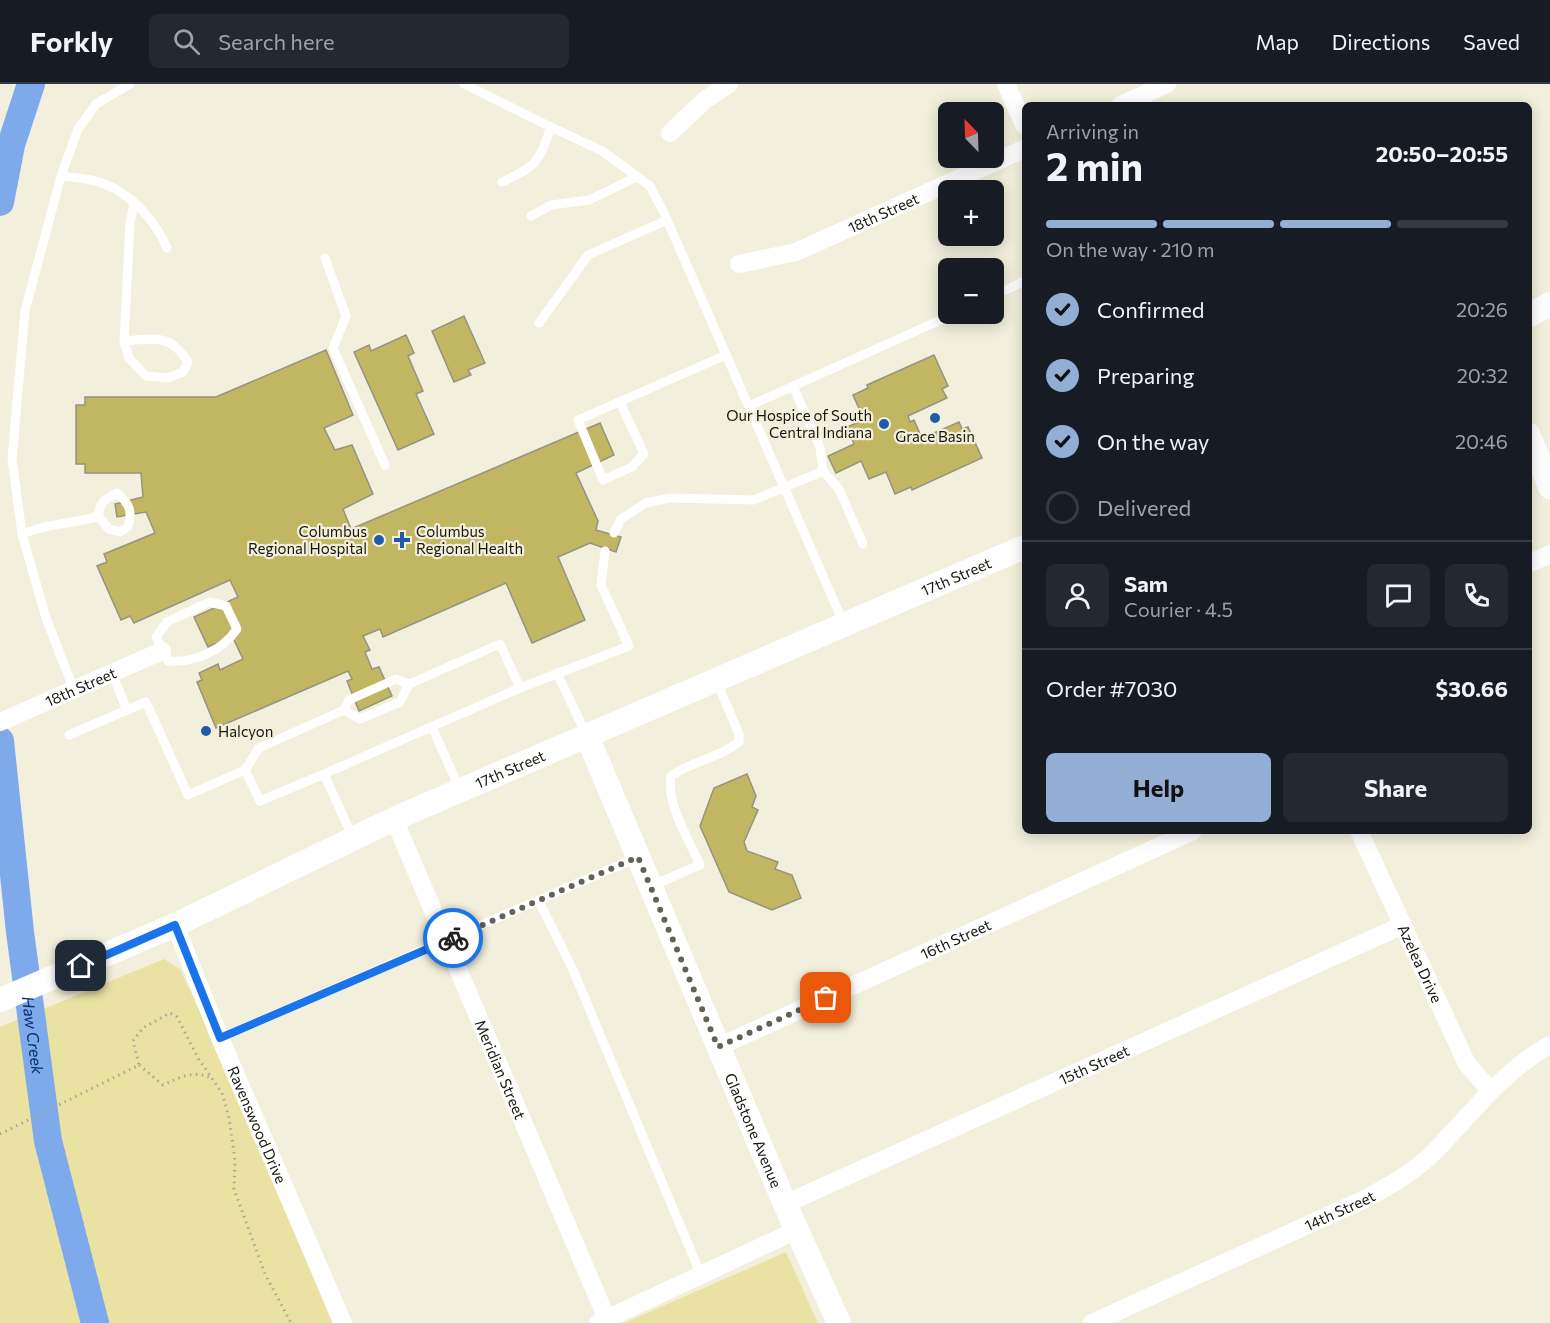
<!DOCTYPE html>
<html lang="en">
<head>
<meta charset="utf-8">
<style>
	:root { --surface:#171b24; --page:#242831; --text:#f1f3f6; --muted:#9ea1a6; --line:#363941; --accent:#93aed5 }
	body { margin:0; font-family:Commissioner,sans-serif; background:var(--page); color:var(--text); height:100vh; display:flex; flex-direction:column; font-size:22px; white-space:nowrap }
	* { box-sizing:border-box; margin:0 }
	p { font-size:20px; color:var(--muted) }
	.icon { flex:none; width:33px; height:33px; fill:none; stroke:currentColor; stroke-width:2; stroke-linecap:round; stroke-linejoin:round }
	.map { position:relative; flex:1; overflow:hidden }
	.drawer { position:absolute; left:1022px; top:18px; width:510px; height:732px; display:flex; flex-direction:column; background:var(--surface); border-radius:9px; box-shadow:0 3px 15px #0003 }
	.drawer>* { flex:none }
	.needle { width:39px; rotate:337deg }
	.fabs { position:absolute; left:938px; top:18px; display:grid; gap:12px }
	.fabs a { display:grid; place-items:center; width:66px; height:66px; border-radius:9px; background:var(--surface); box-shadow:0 3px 15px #0003; font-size:30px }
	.pin { position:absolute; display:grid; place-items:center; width:51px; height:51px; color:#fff; margin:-26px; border-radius:12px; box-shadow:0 3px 9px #0006 }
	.courier { position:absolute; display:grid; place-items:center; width:60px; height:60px; margin:-30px; border:4px solid #1a73e8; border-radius:50%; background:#fff; color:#222; box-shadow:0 2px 8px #0007 }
	.summary em { font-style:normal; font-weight:700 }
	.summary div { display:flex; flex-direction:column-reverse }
	.summary { display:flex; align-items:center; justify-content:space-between; height:102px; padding:0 24px }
	h1 { font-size:39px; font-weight:700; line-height:45px }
	.bar { display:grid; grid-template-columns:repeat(4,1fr); gap:9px 6px; align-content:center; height:72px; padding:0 24px }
	.bar i { height:8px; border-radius:4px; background:var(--line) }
	.bar .selected { background:var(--accent) }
	.bar p { grid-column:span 4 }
	.line { display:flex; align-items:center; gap:15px; padding:0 24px; border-top:2px solid var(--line) }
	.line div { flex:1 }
	.round { display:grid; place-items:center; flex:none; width:63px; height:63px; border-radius:9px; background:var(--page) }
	ol { padding:0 24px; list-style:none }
	li { display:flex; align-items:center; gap:18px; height:66px }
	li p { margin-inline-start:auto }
	li .icon { padding:6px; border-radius:50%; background:var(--accent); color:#111; stroke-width:4 }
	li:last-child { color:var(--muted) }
	li i { width:33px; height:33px; border:3px solid var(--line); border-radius:50% }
	.primary-button { display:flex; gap:12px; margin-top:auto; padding:12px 24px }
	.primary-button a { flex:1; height:69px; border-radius:9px; background:var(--accent); color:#111; font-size:24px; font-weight:700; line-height:69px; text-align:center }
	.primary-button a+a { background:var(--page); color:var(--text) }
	header { display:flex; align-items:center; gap:36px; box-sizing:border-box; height:84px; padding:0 30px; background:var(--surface); border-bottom:2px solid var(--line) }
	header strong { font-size:28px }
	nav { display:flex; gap:33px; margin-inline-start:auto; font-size:21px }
	.search { width:420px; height:54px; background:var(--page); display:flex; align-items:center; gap:15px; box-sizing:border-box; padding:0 21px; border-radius:9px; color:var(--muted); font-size:22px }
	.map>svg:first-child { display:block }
	.green { fill:#eae2a3 }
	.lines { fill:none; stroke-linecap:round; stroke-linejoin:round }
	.river { stroke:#7eaaeb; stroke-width:28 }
	.building { fill:#c1b662; stroke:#959382; stroke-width:1.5 }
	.path { stroke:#a8a797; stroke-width:3; stroke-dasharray:1.5 4.5; stroke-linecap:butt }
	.lane { stroke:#fff; stroke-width:9 }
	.street { stroke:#fff; stroke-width:18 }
	.secondary { stroke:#fff; stroke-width:24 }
	.done { stroke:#626256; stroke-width:6; stroke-dasharray:0 10.8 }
	.route { stroke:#1a73e8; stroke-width:8 }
	.poi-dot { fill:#205aac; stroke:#f2f0dc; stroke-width:2 }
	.labels { text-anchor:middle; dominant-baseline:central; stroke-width:4.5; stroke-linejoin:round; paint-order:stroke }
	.street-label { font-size:15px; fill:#15150e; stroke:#f2f0dc }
	.poi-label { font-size:15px; fill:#15150e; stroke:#f2f0dc; text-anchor:end }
	.water-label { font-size:16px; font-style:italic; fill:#052f68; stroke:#f2f0dc }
</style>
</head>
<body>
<header>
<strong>Forkly</strong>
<div class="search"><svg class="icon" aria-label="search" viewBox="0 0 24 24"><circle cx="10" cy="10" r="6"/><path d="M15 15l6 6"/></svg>Search here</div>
<nav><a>Map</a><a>Directions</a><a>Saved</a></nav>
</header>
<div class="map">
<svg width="1550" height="1239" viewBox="0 0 1550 1239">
	<rect width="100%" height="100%" fill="#f2f0dc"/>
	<g class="green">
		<path d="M164 875 180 885 229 989 332 1239H0V943Z"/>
		<path d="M786 1168 818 1239H624Z"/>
	</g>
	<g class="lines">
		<g class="river">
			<path d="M0 118 11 61 31 0"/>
			<path id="s1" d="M0 657 20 848 48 1057 95 1239"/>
		</g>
	</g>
	<g class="building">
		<path d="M464 232 485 279 468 286 471 291 454 298 432 247Z"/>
		<path d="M406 251 414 269 408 272 423 307 416 310 434 350 398 366 354 268 369 261 371 267Z"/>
		<path d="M326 266 353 331 324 344 335 366 352 361 373 410 343 425 351 445 600 339 614 371 576 389 598 437 596 446 621 453 616 468 590 459 558 473 585 536 532 559 506 499 383 553 380 545 363 552 370 566 365 568 372 585 379 583 392 612 359 627 347 597 352 595 348 587 216 644 197 598 202 596 199 589 218 580 220 586 243 575 232 552 208 563 194 533 238 513 230 496 134 539 130 532 121 536 97 482 107 478 104 470 155 449 146 428 117 433 115 420 143 413 141 389H85V380H76V321H85V313H216Z"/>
		<path d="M934 271 948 302 942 305 947 314 908 332 910 338 914 336 920 350 916 352 918 356 959 338 962 345 968 343 982 374 912 406 911 403 895 410 886 388 869 395 861 377 836 389 828 372 854 360 847 343 864 336 853 311 868 304 867 301Z"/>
		<path d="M747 690 756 712 752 723 758 726 744 758 747 767 778 778 775 785 792 791 801 814 772 826 729 808 700 742 714 704Z"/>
	</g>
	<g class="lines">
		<g class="path">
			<path d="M139 981 163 1001C180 993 193 986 211 994"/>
			<path d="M0 1050 139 981 133 957 143 944 170 929 177 933 198 974 222 1009 229 1034 235 1076 234 1105 265 1190 291 1239"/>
		</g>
		<g class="lane">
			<path d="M464 0 551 43C539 79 536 82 502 98"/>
			<path d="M551 43 602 67 650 102 664 129 844 540"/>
			<path d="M61 92C74 94 90 94 102 99 132 110 155 136 167 164"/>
			<path d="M531 132 551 121 589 116 637 93"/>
			<path d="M325 174 346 232 333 264 385 381"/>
			<path d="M993 212 1024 197"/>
			<path d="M539 239 588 171 667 136"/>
			<path d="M124 257 129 274 146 292 168 294 183 288 188 278C170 249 155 255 124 257L130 140 134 119"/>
			<path d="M793 302 820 363 823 387 839 405 863 460"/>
			<path d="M620 318 644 370 632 383 603 396 578 336 726 271"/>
			<path d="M749 322 954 230"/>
			<path d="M614 449 621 435 646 419 670 414 754 416 823 387"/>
			<path d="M22 450 44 443 99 433 109 445 120 448 128 443C133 427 129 419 117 409 105 415 98 419 99 433"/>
			<path d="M209 518 226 522 237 545C222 567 194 579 168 577L156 553 167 538Z"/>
			<path d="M112 589 127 626 146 618 188 711 245 686 259 664 344 626 360 635 400 618 409 600 500 560 520 604"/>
			<path d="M557 589 586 650"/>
			<path d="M74 606 46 534 22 450 12 375 25 227 61 92 78 45 96 20 130 0"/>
			<path d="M344 626 349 616 396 595 409 600"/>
			<path d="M432 643 460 706"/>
			<path d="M69 651 127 626"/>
			<path d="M245 686 260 717 324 690"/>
			<path d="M353 754 324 690 520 604 629 562 601 501 605 467"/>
			<path d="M651 802 700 781C689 755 666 721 671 692 692 677 719 674 739 658V650L716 596"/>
			<path d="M539 817 573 886 701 1191"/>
			<path d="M220 954 636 774"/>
		</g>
		<g class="street">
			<path d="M1006 0 1024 41"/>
			<path d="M1121 21 1167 0"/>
			<path d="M670 49 705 16 729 0"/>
			<path id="s2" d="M739 180 796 168 1024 65"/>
			<path d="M1528 480 1550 470"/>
			<path id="s3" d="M0 638 162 567"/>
			<path id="s4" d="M394 735 607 1235"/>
			<path id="s5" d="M1359 747 1467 980 1490 1006"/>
			<path id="s6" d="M175 841 220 954 343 1239"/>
			<path id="s7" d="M718 963 1193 747"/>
			<path id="s8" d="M785 1120 1403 841"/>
			<path d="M598 1239 797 1146"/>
			<path id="s9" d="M1092 1239 1367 1114C1390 1101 1413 1089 1432 1070 1470 1032 1502 987 1550 961"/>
		</g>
		<g class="secondary">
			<path d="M1528 232 1550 220"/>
			<path d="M1528 350 1550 403"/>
			<path id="s10" d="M587 652 785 1120 839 1239"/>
			<path id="s11" d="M0 916 175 841 394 735 1024 463"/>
		</g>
	</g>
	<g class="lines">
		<path class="done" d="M453 854 638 773 718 963 826 914"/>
		<path class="route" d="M81 882 175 841 220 954 453 854"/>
	</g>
	<g class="poi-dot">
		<circle cx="935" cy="334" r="6"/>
		<circle cx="884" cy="340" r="6"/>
		<circle cx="379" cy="456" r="6"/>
		<path d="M399 447h6v6h6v6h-6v6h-6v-6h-6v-6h6z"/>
		<circle cx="206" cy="647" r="6"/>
	</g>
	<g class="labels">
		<g class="street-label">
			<text stroke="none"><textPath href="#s2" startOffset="154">18th Street</textPath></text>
			<text stroke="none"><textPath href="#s11" startOffset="1046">17th Street</textPath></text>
			<text stroke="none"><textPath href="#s3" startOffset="88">18th Street</textPath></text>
			<text stroke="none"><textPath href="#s11" startOffset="560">17th Street</textPath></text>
			<text stroke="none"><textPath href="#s7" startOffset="261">16th Street</textPath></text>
			<text stroke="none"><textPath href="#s5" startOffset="146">Azelea Drive</textPath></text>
			<text stroke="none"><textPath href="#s8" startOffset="339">15th Street</textPath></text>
			<text stroke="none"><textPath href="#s4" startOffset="272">Meridian Street</textPath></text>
			<text stroke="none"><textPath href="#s6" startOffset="216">Ravenswood Drive</textPath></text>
			<text stroke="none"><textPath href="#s10" startOffset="428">Gladstone Avenue</textPath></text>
			<text stroke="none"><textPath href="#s9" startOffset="272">14th Street</textPath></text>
		</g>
		<g class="poi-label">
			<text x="872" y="331">Our Hospice of South<tspan x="872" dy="17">Central Indiana</tspan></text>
			<text x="935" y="352" text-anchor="middle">Grace Basin</text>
			<text x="367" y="447">Columbus<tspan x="367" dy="17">Regional Hospital</tspan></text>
			<text x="416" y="447" text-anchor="start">Columbus<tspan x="416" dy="17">Regional Health</tspan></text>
			<text x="218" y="647" text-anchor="start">Halcyon</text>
		</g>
		<g class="water-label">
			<text stroke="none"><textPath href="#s1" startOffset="296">Haw Creek</textPath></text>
		</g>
	</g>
</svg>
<div class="fabs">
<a><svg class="needle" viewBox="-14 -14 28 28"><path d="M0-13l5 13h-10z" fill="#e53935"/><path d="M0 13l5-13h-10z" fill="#9ea1a6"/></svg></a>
<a>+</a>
<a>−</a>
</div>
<div class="pin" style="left:826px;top:914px;background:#ea580c"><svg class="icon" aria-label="bag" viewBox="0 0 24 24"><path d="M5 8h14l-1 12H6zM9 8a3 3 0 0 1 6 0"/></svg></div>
<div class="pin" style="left:81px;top:882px;background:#1f2937"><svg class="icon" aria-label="home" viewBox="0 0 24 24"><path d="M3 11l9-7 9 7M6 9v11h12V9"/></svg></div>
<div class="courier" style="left:453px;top:854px"><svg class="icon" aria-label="bike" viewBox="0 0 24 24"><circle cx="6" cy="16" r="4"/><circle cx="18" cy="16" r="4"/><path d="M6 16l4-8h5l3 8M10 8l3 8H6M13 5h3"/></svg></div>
<section class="drawer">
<div class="summary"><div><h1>2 min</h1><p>Arriving in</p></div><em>20:50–20:55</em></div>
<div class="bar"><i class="selected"></i><i class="selected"></i><i class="selected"></i><i></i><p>On the way · 210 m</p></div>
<ol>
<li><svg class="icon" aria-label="check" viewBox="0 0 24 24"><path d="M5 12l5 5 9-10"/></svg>Confirmed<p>20:26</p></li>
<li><svg class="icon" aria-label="check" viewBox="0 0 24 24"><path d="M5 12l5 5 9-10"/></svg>Preparing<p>20:32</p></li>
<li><svg class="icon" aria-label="check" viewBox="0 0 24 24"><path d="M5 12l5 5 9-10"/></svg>On the way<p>20:46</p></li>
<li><i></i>Delivered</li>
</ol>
<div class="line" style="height:108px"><a class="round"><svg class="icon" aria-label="person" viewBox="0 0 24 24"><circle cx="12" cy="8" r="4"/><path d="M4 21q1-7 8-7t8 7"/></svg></a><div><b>Sam</b><p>Courier · 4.5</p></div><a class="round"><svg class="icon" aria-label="chat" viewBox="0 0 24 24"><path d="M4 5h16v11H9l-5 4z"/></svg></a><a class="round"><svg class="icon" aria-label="phone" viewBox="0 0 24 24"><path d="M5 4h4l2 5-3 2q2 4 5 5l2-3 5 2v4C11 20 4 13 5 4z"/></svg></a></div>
<div class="line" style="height:78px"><div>Order #7030</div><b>$30.66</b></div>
<div class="primary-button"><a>Help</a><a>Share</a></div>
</section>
</div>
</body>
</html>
